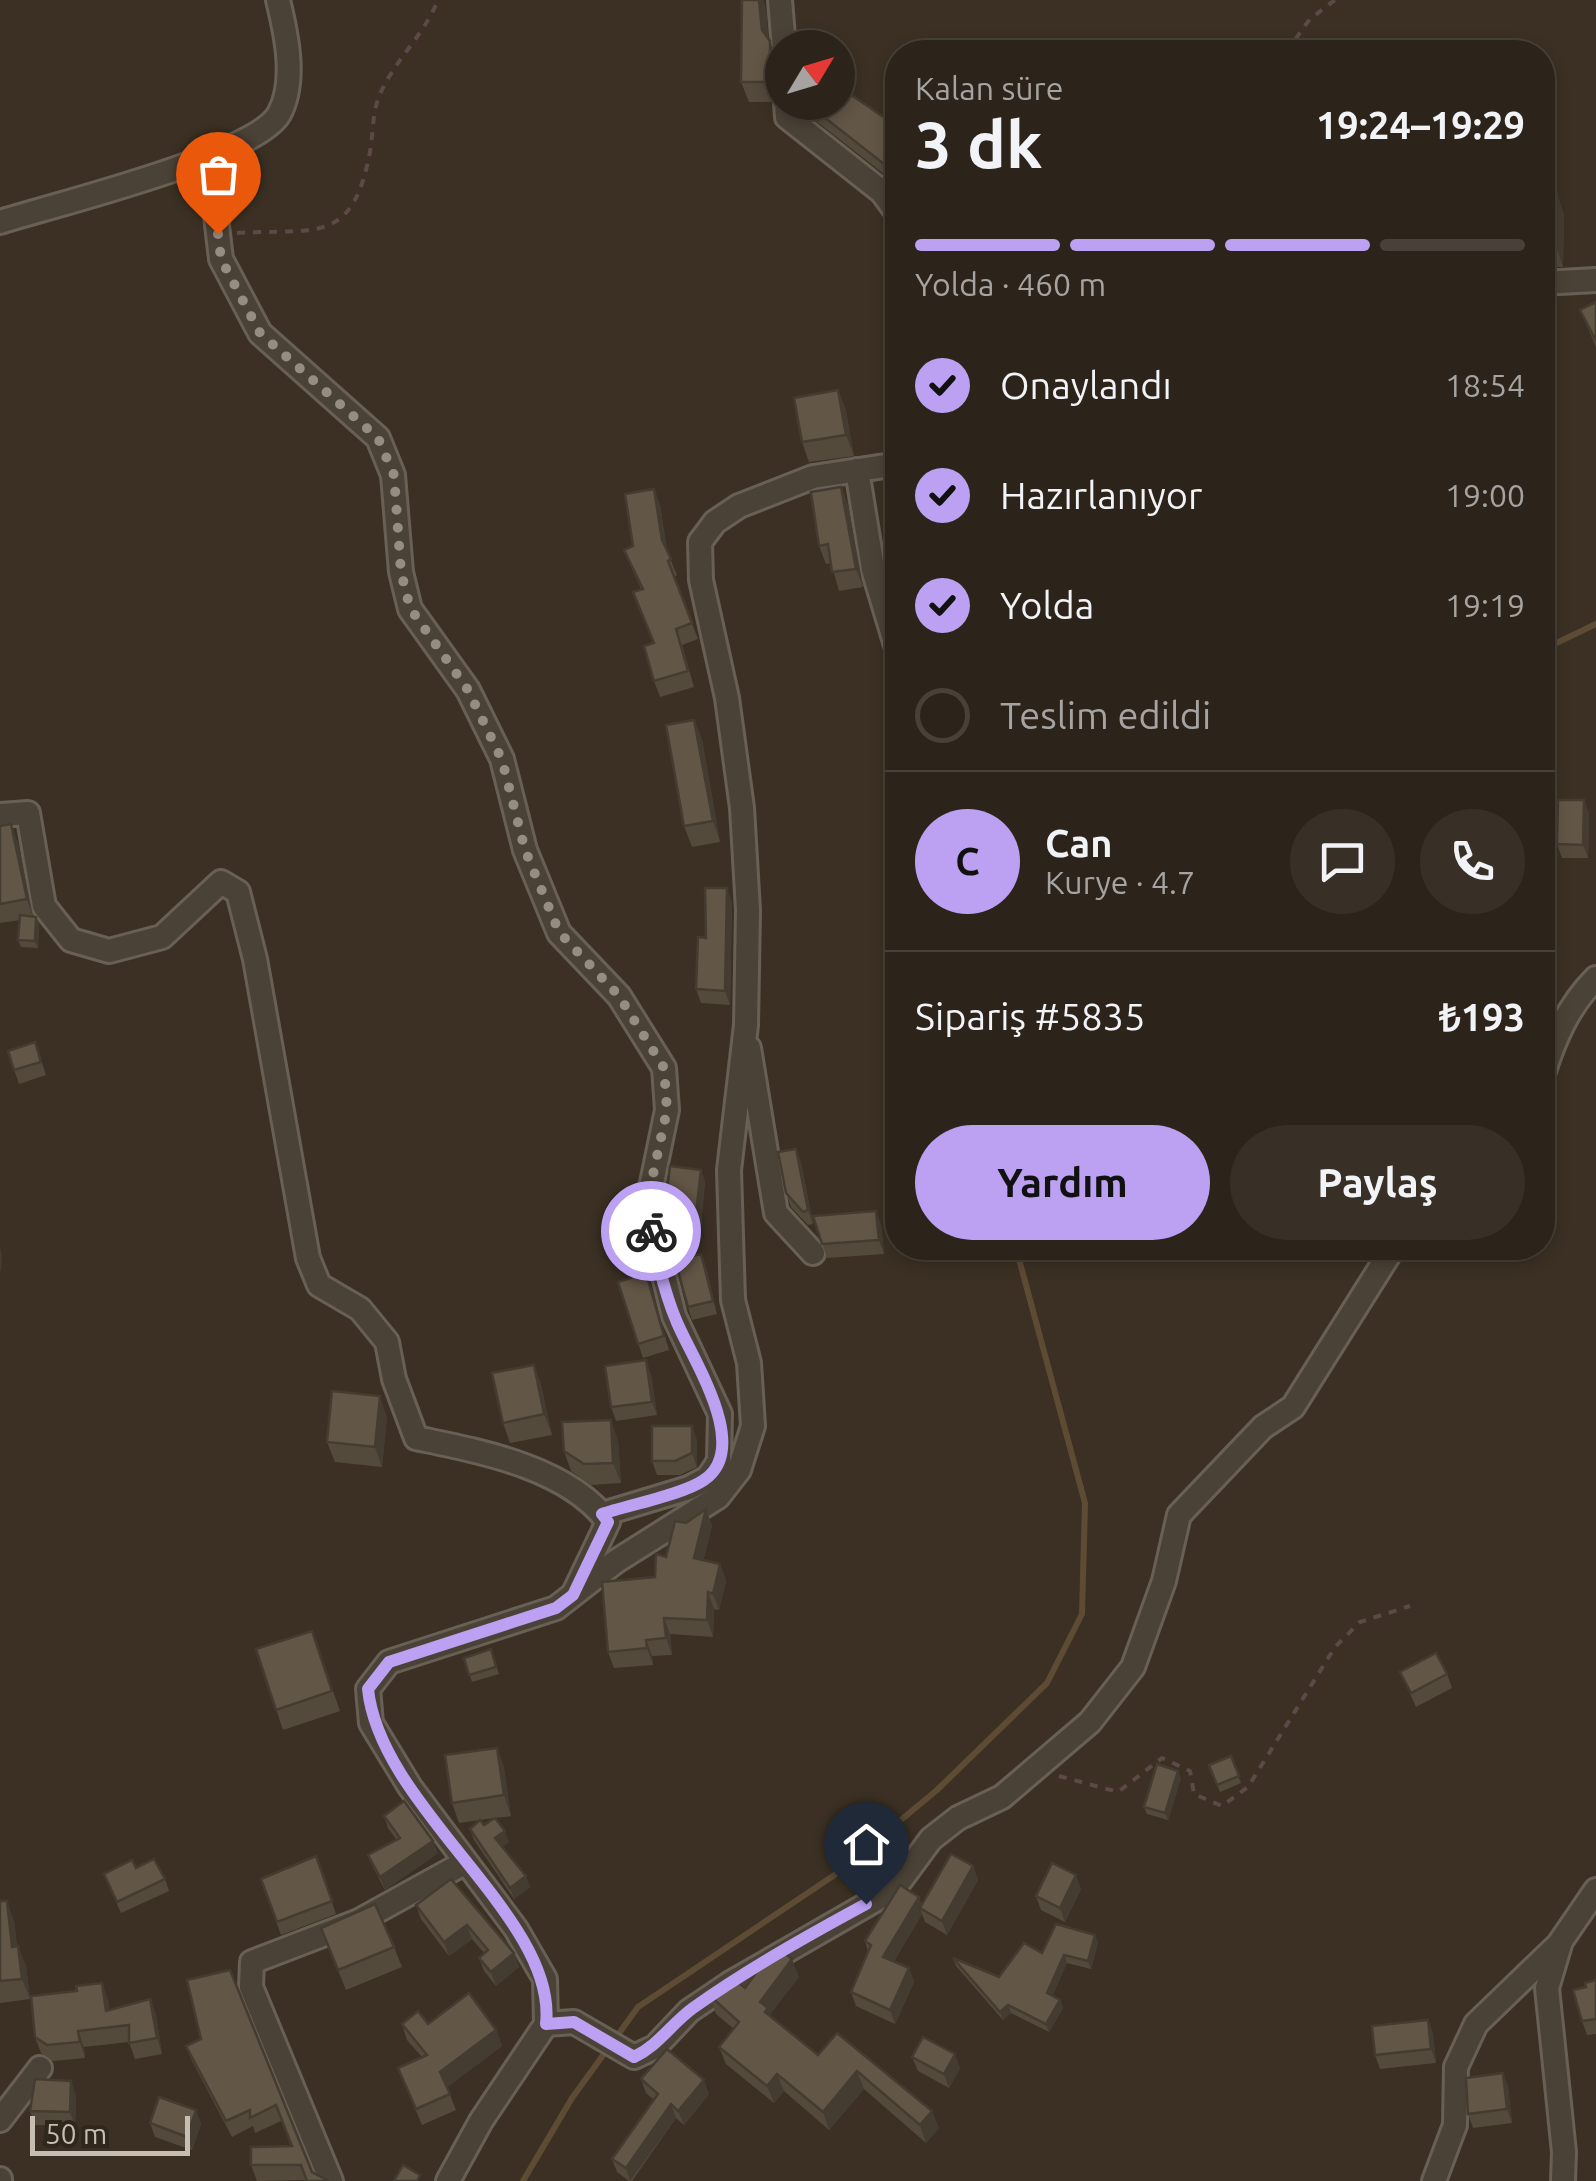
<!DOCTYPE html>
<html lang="tr">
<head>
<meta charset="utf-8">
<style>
	:root { --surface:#2c241a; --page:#383027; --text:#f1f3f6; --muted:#a6a4a2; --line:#484139; --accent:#bca0f2 }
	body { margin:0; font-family:Ubuntu,sans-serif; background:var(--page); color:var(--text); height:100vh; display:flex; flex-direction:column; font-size:38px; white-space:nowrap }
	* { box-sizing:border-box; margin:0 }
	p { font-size:32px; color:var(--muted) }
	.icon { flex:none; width:55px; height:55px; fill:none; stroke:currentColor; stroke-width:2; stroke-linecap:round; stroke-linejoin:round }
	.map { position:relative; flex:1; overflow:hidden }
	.drawer { position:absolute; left:885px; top:40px; width:670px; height:1220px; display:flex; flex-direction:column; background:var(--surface); border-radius:40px; box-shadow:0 5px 15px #0003,0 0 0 2px var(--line) }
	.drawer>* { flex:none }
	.needle { width:65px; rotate:52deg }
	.tools { position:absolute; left:765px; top:30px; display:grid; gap:20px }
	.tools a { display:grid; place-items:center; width:90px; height:90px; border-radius:50%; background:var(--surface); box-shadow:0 5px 15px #0003,0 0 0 2px var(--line); font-size:50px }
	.scale { position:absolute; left:30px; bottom:25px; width:160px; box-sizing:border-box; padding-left:10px; border:5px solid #c7beb2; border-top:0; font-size:28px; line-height:35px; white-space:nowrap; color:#c7beb2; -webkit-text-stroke:8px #30271c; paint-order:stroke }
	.pin { position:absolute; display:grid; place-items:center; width:85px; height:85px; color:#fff; margin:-102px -42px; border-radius:50% 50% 50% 0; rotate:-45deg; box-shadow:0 0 10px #0007 }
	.pin .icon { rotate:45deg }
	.courier { position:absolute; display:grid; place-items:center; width:100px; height:100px; margin:-50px; border:8px solid #bca0f2; border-radius:50%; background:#fff; color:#222; box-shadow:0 2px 12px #0007 }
	.overview em { font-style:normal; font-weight:600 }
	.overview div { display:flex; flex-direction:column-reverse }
	.overview { display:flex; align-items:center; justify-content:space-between; height:170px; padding:0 30px }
	h1 { font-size:65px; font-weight:600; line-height:75px }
	.bar { display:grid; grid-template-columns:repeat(4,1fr); gap:15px 10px; align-content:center; height:120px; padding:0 30px }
	.bar i { height:12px; border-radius:8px; background:var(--line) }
	.bar .selected { background:var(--accent) }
	.bar p { grid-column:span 4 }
	.line { display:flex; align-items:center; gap:25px; padding:0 30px; border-top:2px solid var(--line) }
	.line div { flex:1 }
	.round { display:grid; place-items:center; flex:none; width:105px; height:105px; border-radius:52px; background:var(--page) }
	ol { padding:0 30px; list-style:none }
	li { display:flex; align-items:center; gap:30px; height:110px }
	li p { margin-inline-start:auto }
	li .icon { padding:10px; border-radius:50%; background:var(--accent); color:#111; stroke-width:4 }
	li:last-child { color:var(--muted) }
	li i { width:55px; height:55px; border:5px solid var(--line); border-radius:50% }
	.primary-button { display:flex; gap:20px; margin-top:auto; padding:20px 30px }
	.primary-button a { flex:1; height:115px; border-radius:60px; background:var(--accent); color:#111; font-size:40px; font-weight:600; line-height:115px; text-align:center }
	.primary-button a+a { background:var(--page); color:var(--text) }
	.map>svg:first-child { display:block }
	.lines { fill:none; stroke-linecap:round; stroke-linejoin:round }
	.stream { stroke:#5d4b34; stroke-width:6 }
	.minor-casing { stroke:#696055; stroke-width:28 }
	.path { stroke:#5d4947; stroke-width:4; stroke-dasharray:8 8; stroke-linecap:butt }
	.minor { stroke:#4b4237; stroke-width:22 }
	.wall { fill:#544a3c }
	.shaded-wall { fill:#453c31 }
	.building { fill:#625646; stroke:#453c31; stroke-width:2.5 }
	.done { stroke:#968c80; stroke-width:10; stroke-dasharray:0 18 }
	.route { stroke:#bca0f2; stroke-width:12 }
</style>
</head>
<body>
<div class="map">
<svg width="1596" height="2181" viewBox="0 0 1596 2181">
	<rect width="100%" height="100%" fill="#3b3023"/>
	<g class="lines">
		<g class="stream">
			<path d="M1542 650 1596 624"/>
			<path d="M523 2181 572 2098 638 2007 836 1874 937 1790 1047 1683 1082 1614 1085 1503 1016 1248"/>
		</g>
		<g class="minor-casing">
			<g id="minor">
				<path d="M780 0 784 48"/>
				<path d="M786 102 787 117 882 192 898 214"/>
				<path d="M209 157 221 259 260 333 378 438 393 475 401 572 410 609 468 690 502 759 525 850 559 933 619 996 664 1068 667 1110 647 1207 674 1316 720 1414 719 1461 708 1478 689 1488 603 1514"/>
				<path d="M0 222C53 205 255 156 279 114 297 81 286 33 278 0"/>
				<path d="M1542 283 1596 280"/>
				<path d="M857 470 873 569 898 652"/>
				<path d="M0 815 28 813 44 906 71 940 109 951 162 937 221 882 238 892 255 959 308 1258 319 1285 360 1309 387 1342 394 1379 416 1438C478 1451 568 1467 608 1522L575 1591"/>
				<path d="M749 1048 776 1213 813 1253"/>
				<path d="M1542 1077C1554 1039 1568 1006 1596 978"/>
				<path d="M546 2024 574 2022 634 2057 655 2047 689 2011 729 1984 894 1889 931 1839 958 1818 1002 1797 1090 1722 1133 1667 1164 1581 1179 1515 1263 1427 1293 1407 1393 1248"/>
				<path d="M0 2120 40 2068"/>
				<path d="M0 2179V2181"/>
				<path d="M331 2181 251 1987 252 1962 359 1921 464 1863"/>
				<path d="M448 2181 481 2121 546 2024 545 1979 516 1929 410 1787 371 1723 368 1689 389 1662 556 1608 615 1562 718 1497 739 1470 753 1426 749 1363 733 1300 729 1170 746 1025 748 910 742 808 727 698 701 580 700 542 715 522 739 506 813 477 898 464"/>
				<path d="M1434 2181 1455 2125 1456 2067 1476 2024 1559 1944"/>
				<path d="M1563 2181 1564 2152 1547 1988 1561 1941 1596 1890"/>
			</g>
		</g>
		<g class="path">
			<path d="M1286 52 1310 19 1335 0"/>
			<path d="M237 233C317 228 354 247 371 146 373 129 373 108 381 92 396 59 424 35 438 0"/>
			<path d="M1059 1776 1118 1792 1162 1758 1190 1771 1194 1794 1222 1806 1248 1787 1335 1647 1360 1622 1410 1606"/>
		</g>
		<use href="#minor" class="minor"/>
	</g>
	<g class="wall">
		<path d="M766 8 768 38 778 61 777 90 771 102H749L741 82Z"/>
		<path d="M806 103 898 127 889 178 811 117Z"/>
		<path d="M1542 194H1557L1564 215 1563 267 1542 266Z"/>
		<path d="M1596 302V347L1580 310Z"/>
		<path d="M838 390 846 411 854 456 809 462 802 442Z"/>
		<path d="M841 487 848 505 863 587 839 591 831 563 826 564 819 546Z"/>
		<path d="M654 489 660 505 667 551 677 575 674 577 698 639 682 645 694 687 660 697 654 681 653 643 641 589 624 550 633 546Z"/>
		<path d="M694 720 702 740 720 842 692 847 684 826Z"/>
		<path d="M1584 800 1589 814 1588 858H1562L1557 844Z"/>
		<path d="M0 826 18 843 33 916 39 924 38 948 21 947 18 940 20 920 0 923Z"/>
		<path d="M732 902 730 1005 701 1003 696 989 706 938Z"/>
		<path d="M35 1042 46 1075 19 1084 8 1051Z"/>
		<path d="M801 1162 813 1224 808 1225 791 1207 786 1193Z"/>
		<path d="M701 1170 705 1182 701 1226 685 1224 688 1257 706 1267 717 1314 692 1320 688 1307 667 1192Z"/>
		<path d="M813 1216 881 1225 884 1254 827 1258Z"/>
		<path d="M618 1282 651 1287 669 1350 643 1358Z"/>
		<path d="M534 1365 541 1385 552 1435 510 1443 503 1423Z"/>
		<path d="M651 1374 657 1415 616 1421 611 1407Z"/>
		<path d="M387 1417 382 1467 335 1462 327 1442Z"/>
		<path d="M697 1440V1467L680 1475H657L652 1461Z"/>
		<path d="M618 1441 621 1483 591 1485 571 1471 564 1451Z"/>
		<path d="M706 1509 712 1526 703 1561 720 1564 726 1581 719 1610 714 1609 713 1637 670 1634 672 1655 652 1656 653 1665 614 1668 608 1652 655 1577 686 1523Z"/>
		<path d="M312 1631 340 1711 283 1730 256 1649Z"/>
		<path d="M491 1649 499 1674 472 1682 464 1658Z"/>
		<path d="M1400 1672 1447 1674 1452 1688 1416 1707Z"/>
		<path d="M497 1748 504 1768 511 1816 495 1818 509 1842 502 1847 526 1876 530 1887 514 1899 474 1840 470 1829 484 1825 494 1818 459 1823 452 1803Z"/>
		<path d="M1231 1756 1241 1783 1220 1792 1209 1765Z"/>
		<path d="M1181 1778 1168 1820 1147 1814 1144 1807Z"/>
		<path d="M384 1816 438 1853 385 1890 373 1867 368 1855 397 1840 388 1828Z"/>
		<path d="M316 1856 336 1914 281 1935 261 1879Z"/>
		<path d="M973 1866 978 1880 947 1935 925 1922 922 1914 894 1961 909 1968 914 1982 895 2024 856 2006 851 1992 868 1952 865 1941 922 1905Z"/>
		<path d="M136 1868 165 1879 169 1891 121 1913 104 1874Z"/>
		<path d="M451 1879 514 1953 519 1967 496 1986 484 1971 479 1958 484 1953 472 1939 449 1956 421 1919 416 1905Z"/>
		<path d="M1081 1889 1065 1922 1041 1910 1036 1896Z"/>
		<path d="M0 1901 14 1921 17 1946 26 1966 30 1999 0 2003Z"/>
		<path d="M321 1928 394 1947 402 1967 346 1990Z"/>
		<path d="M1095 1935 1098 1943 1091 1969 1067 1963 1052 1996 1060 2000 1063 2008 1049 2032 1011 2013 1003 2020 956 1966 953 1958 999 1977 1042 1953Z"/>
		<path d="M230 1970 306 2180 257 2181 251 2165 292 2146 281 2121 255 2133 253 2126 232 2137 192 2061 186 2046 201 2039Z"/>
		<path d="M799 1977 770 2014 771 2017 818 2055 837 2033 939 2128 926 2143 864 2089 829 2130 784 2091 774 2103 726 2064 719 2047 734 2029 716 2014 710 1996Z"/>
		<path d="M1596 1980V2034L1587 2035 1582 2021 1586 1987Z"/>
		<path d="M108 1999 109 2010 150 1999 156 2015 162 2054 135 2059 129 2042 84 2047 85 2058 53 2061 41 2053 35 2037Z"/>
		<path d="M1428 2020 1433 2034 1436 2063 1380 2069 1375 2055Z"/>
		<path d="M402 2024 496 2030 502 2046 447 2087 456 2110 422 2125 398 2068 422 2057 407 2040Z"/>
		<path d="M912 2057 960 2068 949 2088 918 2071Z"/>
		<path d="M1503 2073 1508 2087 1512 2123 1473 2128 1468 2114Z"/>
		<path d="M641 2079 709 2094 684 2125 676 2118 632 2181H629L617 2172 612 2159 654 2100 646 2093Z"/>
		<path d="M76 2095 75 2126 35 2125 30 2111Z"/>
		<path d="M196 2110 201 2124 192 2150 155 2137 150 2123Z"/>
	</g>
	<g class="shaded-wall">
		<path d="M759 0H763L766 8 769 50 762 30Z"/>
		<path d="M770 41 778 61 777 90 771 102 764 82Z"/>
		<path d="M898 144V165L889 178 884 164Z"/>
		<path d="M1557 194 1564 215 1563 267 1556 246Z"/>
		<path d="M838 390 846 411 854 456 846 435Z"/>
		<path d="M841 487 848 505 863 587 856 569Z"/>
		<path d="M654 489 660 505 668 557 662 540Z"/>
		<path d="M694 720 702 740 720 842 713 821Z"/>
		<path d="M1584 800 1589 814 1588 858 1583 845Z"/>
		<path d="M11 824 18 843 33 918 27 899Z"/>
		<path d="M727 888 732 902 730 1005 725 991Z"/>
		<path d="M36 917 39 924 38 948 35 941Z"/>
		<path d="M796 1149 801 1162 813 1224 808 1210Z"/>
		<path d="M701 1170 705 1182 701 1226 696 1213Z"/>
		<path d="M680 1211 685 1224 689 1271 684 1258Z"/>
		<path d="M876 1211 881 1225 884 1254 879 1240Z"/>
		<path d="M0 1248 2 1255 1 1272 0 1269Z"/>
		<path d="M701 1254 706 1267 717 1314 713 1301Z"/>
		<path d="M646 1360 651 1374 657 1415 652 1402Z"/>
		<path d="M534 1365 541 1385 552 1435 544 1414Z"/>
		<path d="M380 1396 387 1417 382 1467 375 1447Z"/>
		<path d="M611 1420 618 1441 621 1483 613 1463Z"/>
		<path d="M692 1426 697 1440V1467L692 1453Z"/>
		<path d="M706 1509 712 1526 700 1575 694 1558Z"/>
		<path d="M720 1564 726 1581 719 1610 713 1594Z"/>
		<path d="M708 1592 714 1609 713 1637 707 1620Z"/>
		<path d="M664 1618 670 1634 672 1655 666 1638Z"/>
		<path d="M646 1640 652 1656 653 1665 647 1648Z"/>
		<path d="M497 1748 504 1768 511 1816 504 1795Z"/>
		<path d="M1178 1771 1181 1778 1168 1820 1165 1813Z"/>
		<path d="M505 1831 509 1842 499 1849 495 1838Z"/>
		<path d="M433 1841 438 1853 385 1890 380 1877Z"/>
		<path d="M973 1866 978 1880 947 1935 942 1921Z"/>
		<path d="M1076 1875 1081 1889 1065 1922 1060 1908Z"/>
		<path d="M526 1876 530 1887 514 1899 510 1888Z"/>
		<path d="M919 1897 924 1910 920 1908 922 1914 888 1970 883 1957Z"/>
		<path d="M7 1901 14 1921 20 1967 12 1947Z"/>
		<path d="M467 1925 472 1939 449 1956 444 1942Z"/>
		<path d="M1095 1935 1098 1943 1091 1969 1088 1961Z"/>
		<path d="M18 1946 26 1966 30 1999 22 1979Z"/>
		<path d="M514 1953 519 1967 496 1986 491 1972Z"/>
		<path d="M1064 1955 1067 1963 1050 2001 1047 1993Z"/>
		<path d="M792 1959 799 1977 770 2014 774 2026 767 2018 760 2002Z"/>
		<path d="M909 1968 914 1982 895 2024 890 2010Z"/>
		<path d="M102 1983 108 1999 112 2027 106 2011Z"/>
		<path d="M150 1999 156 2015 162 2054 157 2038Z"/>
		<path d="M1060 2000 1063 2008 1049 2032 1046 2024Z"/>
		<path d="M1008 2005 1011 2013 1003 2020 1000 2012Z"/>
		<path d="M1428 2020 1433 2034 1436 2063 1431 2049Z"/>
		<path d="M496 2030 502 2046 446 2088 440 2072Z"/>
		<path d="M78 2031 84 2047 85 2058 80 2042Z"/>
		<path d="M955 2054 960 2068 949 2088 944 2074Z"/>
		<path d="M857 2071 864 2089 829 2130 823 2112Z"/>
		<path d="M1503 2073 1508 2087 1512 2123 1507 2109Z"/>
		<path d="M777 2074 784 2091 774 2103 767 2086Z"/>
		<path d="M704 2080 709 2094 684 2125 678 2111Z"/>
		<path d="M71 2081 76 2095 75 2126 70 2112Z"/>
		<path d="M671 2104 676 2118 630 2181 626 2168Z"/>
		<path d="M196 2110 201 2124 192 2150 187 2137Z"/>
		<path d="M932 2111 939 2128 926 2143 920 2125Z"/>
	</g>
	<g class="building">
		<path d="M742 0H759L762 30 770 41V69L764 82H741Z"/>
		<path d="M838 86 898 127V144L884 164 806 103 838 102Z"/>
		<path d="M1542 194H1557L1556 246H1542Z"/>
		<path d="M1596 302V341L1580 310Z"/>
		<path d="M898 385V430L890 386Z"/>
		<path d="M838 390 846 435 802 442 794 398Z"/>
		<path d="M841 487 856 569 832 572 828 544 819 546 811 492Z"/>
		<path d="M654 489 662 540 671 559 668 561 692 623 676 629 688 671 654 681 644 646 654 643 633 592 643 589 624 550 633 546 625 494Z"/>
		<path d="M694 720 713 821 684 826 666 725Z"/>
		<path d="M1558 800H1584L1583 845 1557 844Z"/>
		<path d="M11 824 27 899 0 904V826Z"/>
		<path d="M705 888H727L725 991 696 989 698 937 706 938Z"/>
		<path d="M20 915 36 917 35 941 18 940Z"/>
		<path d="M35 1042 41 1062 14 1070 8 1051Z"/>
		<path d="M796 1149 808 1210 803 1212 786 1193 778 1152Z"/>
		<path d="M670 1166 701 1170 696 1213 680 1211 684 1258 701 1254 713 1301 688 1307 665 1224 663 1193 667 1192Z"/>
		<path d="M876 1211 879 1240 822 1244 813 1216Z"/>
		<path d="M646 1273 664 1336 638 1344 618 1282Z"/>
		<path d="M646 1360 652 1402 611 1407 605 1366Z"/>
		<path d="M534 1365 544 1414 503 1423 492 1373Z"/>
		<path d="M332 1391 380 1396 375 1447 327 1442Z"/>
		<path d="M611 1420 613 1463 584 1464 564 1451 562 1422Z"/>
		<path d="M652 1426H692V1453L675 1461H652Z"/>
		<path d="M706 1509 694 1558 720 1564 713 1594 708 1592 707 1620 664 1618 666 1638 646 1640 647 1648 608 1652 602 1582 655 1577 656 1554 666 1557 675 1521 686 1523Z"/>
		<path d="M312 1631 332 1691 276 1710 256 1649Z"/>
		<path d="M491 1649 496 1667 469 1675 464 1658Z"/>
		<path d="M1436 1653 1447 1674 1411 1693 1400 1672Z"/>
		<path d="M497 1748 504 1795 452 1803 445 1755Z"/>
		<path d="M1231 1756 1239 1776 1217 1785 1209 1765Z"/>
		<path d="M1157 1764 1178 1771 1165 1813 1144 1807Z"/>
		<path d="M404 1801 433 1841 380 1877 368 1855 400 1838 384 1816Z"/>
		<path d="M495 1818 505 1831 495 1838 526 1876 510 1888 470 1829 480 1820 484 1825Z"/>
		<path d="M951 1854 973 1866 942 1921 920 1908Z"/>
		<path d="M316 1856 332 1901 277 1922 261 1879Z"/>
		<path d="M154 1859 165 1879 117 1902 104 1874 132 1860 136 1868Z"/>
		<path d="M1052 1863 1076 1875 1060 1908 1036 1896Z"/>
		<path d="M451 1879 514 1953 491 1972 479 1958 488 1950 467 1925 444 1942 416 1905Z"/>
		<path d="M900 1885 919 1897 883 1957 909 1968 890 2010 851 1992 871 1945 865 1941Z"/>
		<path d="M0 1901H7L12 1947 18 1946 22 1979 0 1981Z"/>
		<path d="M375 1904 394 1947 338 1970 321 1928Z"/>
		<path d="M1056 1924 1095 1935 1088 1961 1064 1955 1047 1993 1060 2000 1046 2024 1008 2005 1000 2012 953 1958 999 1977 1024 1943 1042 1953Z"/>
		<path d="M781 1950 792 1959 760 2002 768 2008 765 2012 818 2055 837 2033 932 2111 920 2125 857 2071 823 2112 777 2074 767 2086 719 2047 739 2022 710 1996 733 1978 745 1988 767 1958Z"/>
		<path d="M230 1970 312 2172 329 2181H307L301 2165H251V2147L292 2146 276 2105 250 2118V2110L226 2121 186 2046 201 2039 187 1980Z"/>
		<path d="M1596 1980V2019L1582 2021 1573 1990 1586 1987 1585 1983Z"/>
		<path d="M102 1983 106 2011 150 1999 157 2038 129 2043V2025L78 2031 80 2042 47 2045 35 2037 31 1996 77 1991 76 1986Z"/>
		<path d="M469 1993 496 2030 440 2072 450 2094 416 2109 398 2068 427 2055 402 2024 418 2011 428 2024Z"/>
		<path d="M1428 2020 1431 2049 1375 2055 1372 2026Z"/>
		<path d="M923 2037 955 2054 944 2074 912 2057Z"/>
		<path d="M667 2049 704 2080 678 2111 671 2104 626 2168 612 2159 658 2094 641 2079Z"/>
		<path d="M1503 2073 1507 2109 1468 2114 1466 2078Z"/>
		<path d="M35 2079 71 2081 70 2112 30 2111Z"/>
		<path d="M159 2097 196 2110 187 2137 150 2123Z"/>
		<path d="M403 2165 420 2175 417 2181H394Z"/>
	</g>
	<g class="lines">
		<path class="done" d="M218 234 221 259 260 333 378 438 394 475 401 572 410 608 468 690 502 760 525 850 559 932 619 996 664 1068 667 1110 646 1207 651 1231"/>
		<path class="route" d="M651 1231C657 1260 664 1292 676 1320 690 1356 753 1447 704 1480 684 1494 629 1505 602 1514L608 1522 573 1595 556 1608 389 1662 368 1689C380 1808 558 1918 546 2024L574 2022 634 2057C659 2045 671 2024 693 2008 748 1969 807 1936 866 1904"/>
	</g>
</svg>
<div class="tools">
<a><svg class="needle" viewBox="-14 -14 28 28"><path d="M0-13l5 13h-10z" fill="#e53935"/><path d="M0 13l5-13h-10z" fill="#a6a4a2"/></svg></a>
</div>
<div class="scale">50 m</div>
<div class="pin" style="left:218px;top:234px;background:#ea580c"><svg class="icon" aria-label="bag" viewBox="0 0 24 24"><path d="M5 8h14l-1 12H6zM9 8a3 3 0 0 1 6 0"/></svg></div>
<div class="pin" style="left:866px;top:1904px;background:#1f2937"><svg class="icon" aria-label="home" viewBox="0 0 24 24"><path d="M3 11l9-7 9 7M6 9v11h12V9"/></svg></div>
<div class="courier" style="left:651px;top:1231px"><svg class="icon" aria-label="bike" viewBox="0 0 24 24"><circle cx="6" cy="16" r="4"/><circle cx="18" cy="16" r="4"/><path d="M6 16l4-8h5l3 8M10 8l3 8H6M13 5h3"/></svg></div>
<section class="drawer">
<div class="overview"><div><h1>3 dk</h1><p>Kalan süre</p></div><em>19:24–19:29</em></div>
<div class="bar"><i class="selected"></i><i class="selected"></i><i class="selected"></i><i></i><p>Yolda · 460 m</p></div>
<ol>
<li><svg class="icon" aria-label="check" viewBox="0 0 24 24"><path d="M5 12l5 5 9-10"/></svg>Onaylandı<p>18:54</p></li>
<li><svg class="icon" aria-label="check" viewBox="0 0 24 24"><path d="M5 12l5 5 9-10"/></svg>Hazırlanıyor<p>19:00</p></li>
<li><svg class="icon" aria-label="check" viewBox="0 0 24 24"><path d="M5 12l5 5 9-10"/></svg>Yolda<p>19:19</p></li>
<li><i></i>Teslim edildi</li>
</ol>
<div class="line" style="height:180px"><b class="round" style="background:var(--accent);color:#111">C</b><div><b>Can</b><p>Kurye · 4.7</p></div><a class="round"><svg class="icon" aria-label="chat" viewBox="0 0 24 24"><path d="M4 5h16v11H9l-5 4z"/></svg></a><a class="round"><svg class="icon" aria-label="phone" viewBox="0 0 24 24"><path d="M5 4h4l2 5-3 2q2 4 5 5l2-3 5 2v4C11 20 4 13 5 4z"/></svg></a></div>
<div class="line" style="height:130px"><div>Sipariş #5835</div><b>₺193</b></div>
<div class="primary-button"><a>Yardım</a><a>Paylaş</a></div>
</section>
</div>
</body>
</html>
